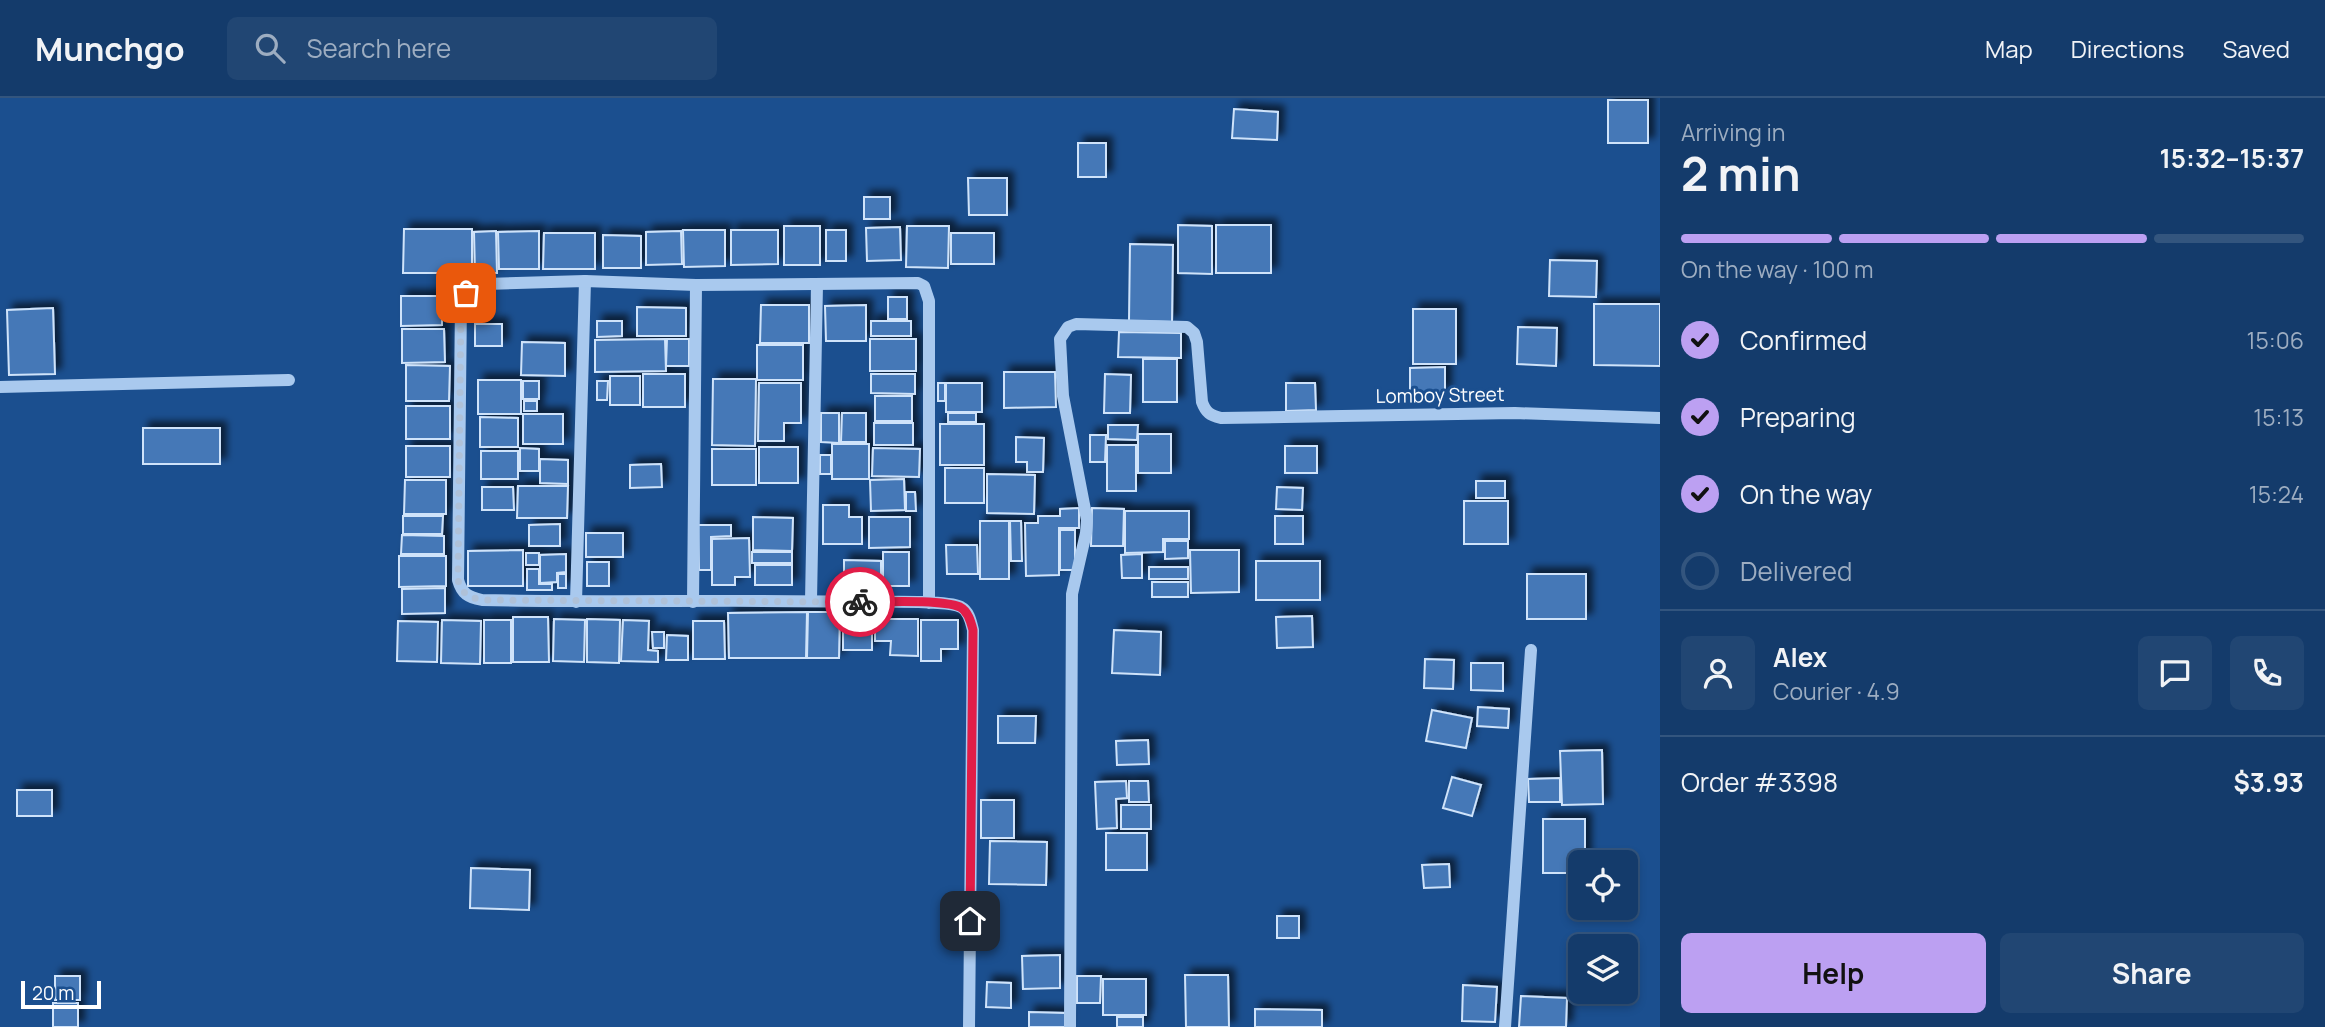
<!DOCTYPE html>
<html lang="en">
<head>
<meta charset="utf-8">
<style>
	:root { --surface:#143b6b; --page:#214673; --text:#f1f3f6; --muted:#9dadc1; --line:#33557e; --accent:#bca0f2 }
	body { margin:0; font-family:Manrope,sans-serif; background:var(--page); color:var(--text); height:100vh; display:flex; flex-direction:column; font-size:26px; white-space:nowrap }
	* { box-sizing:border-box; margin:0 }
	p { font-size:23px; color:var(--muted) }
	.icon { flex:none; width:38px; height:38px; fill:none; stroke:currentColor; stroke-width:2; stroke-linecap:round; stroke-linejoin:round }
	.map { position:relative; flex:1; overflow:hidden }
	.drawer { display:flex; flex-direction:column; background:var(--surface); width:665px }
	.drawer>* { flex:none }
	.controls { position:absolute; left:1568px; top:752px; display:grid; gap:14px }
	.controls a { display:grid; place-items:center; width:70px; height:70px; border-radius:10px; background:var(--surface); box-shadow:0 4px 10px #0003,0 0 0 2px var(--line); font-size:35px }
	.scale { position:absolute; left:21px; bottom:18px; width:80px; box-sizing:border-box; padding-left:7px; border:4px solid #fff; border-top:0; font-size:19px; line-height:24px; white-space:nowrap; color:#fff; -webkit-text-stroke:5px #1b4f8f; paint-order:stroke }
	.pin { position:absolute; display:grid; place-items:center; width:60px; height:60px; color:#fff; margin:-30px; border-radius:14px; box-shadow:0 4px 10px #0006 }
	.courier { position:absolute; display:grid; place-items:center; width:70px; height:70px; margin:-35px; border:5px solid #e11d48; border-radius:50%; background:#fff; color:#222; box-shadow:0 2px 9px #0007 }
	.summary em { font-style:normal; font-weight:700 }
	.summary div { display:flex; flex-direction:column-reverse }
	.summary { display:flex; align-items:center; justify-content:space-between; height:119px; padding:0 21px }
	h1 { font-size:46px; font-weight:700; line-height:52px }
	.bar { display:grid; grid-template-columns:repeat(4,1fr); gap:10px 7px; align-content:center; height:84px; padding:0 21px }
	.bar i { height:9px; border-radius:5px; background:var(--line) }
	.bar .selected { background:var(--accent) }
	.bar p { grid-column:span 4 }
	.line { display:flex; align-items:center; gap:18px; padding:0 21px; border-top:2px solid var(--line) }
	.line div { flex:1 }
	.round { display:grid; place-items:center; flex:none; width:74px; height:74px; border-radius:10px; background:var(--page) }
	ol { padding:0 21px; list-style:none }
	li { display:flex; align-items:center; gap:21px; height:77px }
	li p { margin-inline-start:auto }
	li .icon { padding:7px; border-radius:50%; background:var(--accent); color:#111; stroke-width:4 }
	li:last-child { color:var(--muted) }
	li i { width:38px; height:38px; border:4px solid var(--line); border-radius:50% }
	.button { display:flex; gap:14px; margin-top:auto; padding:14px 21px }
	.button a { flex:1; height:80px; border-radius:10px; background:var(--accent); color:#111; font-size:28px; font-weight:700; line-height:80px; text-align:center }
	.button a+a { background:var(--page); color:var(--text) }
	header { display:flex; align-items:center; gap:42px; box-sizing:border-box; height:98px; padding:0 35px; background:var(--surface); border-bottom:2px solid var(--line) }
	header strong { font-size:33px }
	nav { display:flex; gap:38px; margin-inline-start:auto; font-size:24px }
	.search { width:490px; height:63px; background:var(--page); display:flex; align-items:center; gap:18px; box-sizing:border-box; padding:0 24px; border-radius:10px; color:var(--muted); font-size:26px }
	main { display:flex; flex:1; min-height:0 }
	.map>svg:first-child { display:block }
	.building { fill:#4478b7; stroke:#cfe3fa; stroke-width:2; filter:url(#shadow) }
	.lines { fill:none; stroke-linecap:round; stroke-linejoin:round }
	.minor { stroke:#a9c9ee; stroke-width:12 }
	.done { stroke:#afc1d8; stroke-width:7; stroke-dasharray:0 12.6 }
	.route { stroke:#e11d48; stroke-width:9 }
	.labels { text-anchor:middle; dominant-baseline:central; stroke-width:6; stroke-linejoin:round; paint-order:stroke }
	.street-label { font-size:19px; fill:#fff; stroke:#1b4f8f }
</style>
</head>
<body>
<header>
<strong>Munchgo</strong>
<div class="search"><svg class="icon" aria-label="search" viewBox="0 0 24 24"><circle cx="10" cy="10" r="6"/><path d="M15 15l6 6"/></svg>Search here</div>
<nav><a>Map</a><a>Directions</a><a>Saved</a></nav>
</header>
<main>
<div class="map">
<svg width="1660" height="929" viewBox="0 0 1660 929">
	<defs>
		<filter id="shadow"><feDropShadow dx="6" dy="-6" stdDeviation="3.5" flood-color="#0009"/></filter>
	</defs>
	<rect width="100%" height="100%" fill="#1b4f8f"/>
	<g class="building">
		<rect x="1608" y="2" width="40" height="43"/>
		<path d="M1234 11 1278 14 1277 42 1232 40Z"/>
		<rect x="1078" y="45" width="28" height="34"/>
		<path d="M968 80H1007V117H969Z"/>
		<rect x="864" y="99" width="26" height="22"/>
		<path d="M1178 127 1212 128V176L1178 175Z"/>
		<rect x="1216" y="127" width="55" height="48"/>
		<rect x="784" y="128" width="36" height="39"/>
		<path d="M907 128H949L948 170 906 169Z"/>
		<path d="M900 129 901 162 867 163 866 130Z"/>
		<path d="M404 131H472V175H403Z"/>
		<path d="M683 132H725V168L684 169Z"/>
		<path d="M731 132H778V166L731 167Z"/>
		<rect x="826" y="132" width="20" height="31"/>
		<path d="M496 133 497 175H475L474 134Z"/>
		<path d="M539 133V171H499L498 134Z"/>
		<path d="M681 133 682 166 646 167V134Z"/>
		<path d="M544 135H595V171H543Z"/>
		<rect x="951" y="135" width="43" height="31"/>
		<path d="M603 137 641 138V170H603Z"/>
		<path d="M1130 146 1173 147 1172 224 1129 223Z"/>
		<path d="M1550 162 1597 163 1596 199 1549 198Z"/>
		<path d="M401 198H442V227L401 228Z"/>
		<rect x="888" y="199" width="19" height="22"/>
		<path d="M1594 206H1660V268L1594 267Z"/>
		<path d="M761 207H809V245H760Z"/>
		<path d="M866 207V243H826L825 208Z"/>
		<path d="M637 209 686 210V238H637Z"/>
		<path d="M53 210 55 276 9 277 7 212Z"/>
		<rect x="1413" y="211" width="43" height="55"/>
		<path d="M597 223H622V238L597 239Z"/>
		<rect x="871" y="223" width="40" height="15"/>
		<rect x="475" y="226" width="27" height="22"/>
		<path d="M1518 229 1557 230 1556 268 1517 266Z"/>
		<path d="M402 231H444L445 264 402 265Z"/>
		<path d="M1119 234 1181 235V260L1118 259Z"/>
		<path d="M665 241 666 273 595 274V242Z"/>
		<path d="M667 241H689V268H666Z"/>
		<rect x="870" y="241" width="46" height="32"/>
		<path d="M522 244 565 245V278L521 277Z"/>
		<rect x="757" y="247" width="46" height="35"/>
		<rect x="1143" y="261" width="34" height="43"/>
		<path d="M406 267 450 268 449 303H406Z"/>
		<path d="M1445 269V294L1410 295V270Z"/>
		<path d="M1004 274H1055L1056 309 1004 310Z"/>
		<rect x="643" y="276" width="42" height="33"/>
		<path d="M871 276H915V296L871 295Z"/>
		<path d="M1105 276 1131 277 1130 315H1104Z"/>
		<rect x="610" y="278" width="30" height="29"/>
		<path d="M713 281H756L755 348 712 347Z"/>
		<rect x="478" y="282" width="43" height="34"/>
		<rect x="523" y="283" width="16" height="18"/>
		<path d="M597 283H608L607 302H597Z"/>
		<path d="M759 285H801V325H784V343H758Z"/>
		<rect x="938" y="285" width="7" height="18"/>
		<rect x="946" y="285" width="36" height="29"/>
		<path d="M1286 285H1315L1316 312 1286 313Z"/>
		<rect x="875" y="298" width="37" height="25"/>
		<rect x="524" y="303" width="13" height="10"/>
		<rect x="406" y="308" width="44" height="33"/>
		<path d="M821 315H839V345L821 344Z"/>
		<path d="M842 315H866V344H841Z"/>
		<rect x="948" y="315" width="28" height="9"/>
		<rect x="523" y="316" width="40" height="30"/>
		<path d="M480 319 518 320V349H480Z"/>
		<rect x="874" y="325" width="39" height="22"/>
		<rect x="940" y="326" width="44" height="41"/>
		<path d="M1108 327H1138L1137 342 1108 341Z"/>
		<rect x="143" y="330" width="77" height="36"/>
		<rect x="1138" y="336" width="33" height="39"/>
		<path d="M1090 337H1106L1105 364H1090Z"/>
		<path d="M1016 339 1044 340 1043 374H1027V364H1016Z"/>
		<rect x="832" y="346" width="37" height="35"/>
		<rect x="1107" y="347" width="29" height="46"/>
		<rect x="406" y="348" width="44" height="31"/>
		<rect x="1285" y="348" width="32" height="27"/>
		<rect x="759" y="349" width="39" height="36"/>
		<path d="M520 350 539 351V373H520Z"/>
		<path d="M873 350 920 351 919 379 872 378Z"/>
		<rect x="712" y="351" width="44" height="36"/>
		<rect x="481" y="353" width="37" height="28"/>
		<rect x="820" y="357" width="11" height="19"/>
		<path d="M540 361 568 362V386L540 385Z"/>
		<path d="M661 366 662 389 630 390V367Z"/>
		<rect x="945" y="370" width="39" height="35"/>
		<path d="M987 376 1035 377 1034 416 987 415Z"/>
		<path d="M904 381 905 412 871 413 870 382Z"/>
		<path d="M405 382H446V416H404Z"/>
		<rect x="1476" y="383" width="29" height="17"/>
		<path d="M518 388H568L567 420H517Z"/>
		<path d="M482 389H513L514 412H482Z"/>
		<path d="M1277 389 1303 390 1302 412 1276 411Z"/>
		<path d="M906 394H915L916 413H906Z"/>
		<rect x="1464" y="403" width="44" height="43"/>
		<path d="M823 407H849V419H862V446H823Z"/>
		<path d="M1079 410V430H1059V477L1026 478 1025 425H1038V418H1060V411Z"/>
		<path d="M1092 410 1124 411 1123 448H1091Z"/>
		<path d="M1125 413H1189V441H1163V454L1125 455Z"/>
		<path d="M403 418H443L442 436H403Z"/>
		<rect x="1275" y="418" width="28" height="28"/>
		<path d="M753 419 793 420 792 453 753 452Z"/>
		<path d="M869 419H910V449L869 450Z"/>
		<rect x="980" y="423" width="29" height="58"/>
		<path d="M1010 423H1021L1022 463H1011Z"/>
		<path d="M560 426V448H529V427Z"/>
		<path d="M698 427H731V438L711 439V472H699Z"/>
		<rect x="1060" y="432" width="15" height="40"/>
		<rect x="586" y="435" width="37" height="24"/>
		<path d="M402 437 444 438V456H401Z"/>
		<path d="M749 440 750 479H735V487H712V441Z"/>
		<path d="M1165 443H1188V460L1165 461Z"/>
		<path d="M946 447H977L978 476H947Z"/>
		<path d="M523 452V488H468V453Z"/>
		<path d="M1190 452H1239V494L1191 495Z"/>
		<rect x="752" y="454" width="40" height="11"/>
		<rect x="883" y="454" width="26" height="34"/>
		<rect x="526" y="455" width="13" height="12"/>
		<path d="M566 456V474L557 475V484L540 485V457Z"/>
		<path d="M1142 456V480H1122L1121 457Z"/>
		<path d="M399 458H446V488L399 489Z"/>
		<path d="M844 462 881 463V490L844 489Z"/>
		<rect x="1256" y="463" width="64" height="39"/>
		<rect x="587" y="464" width="22" height="24"/>
		<rect x="755" y="467" width="37" height="20"/>
		<rect x="1149" y="469" width="39" height="12"/>
		<path d="M527 471H539V486H552V492H527Z"/>
		<rect x="558" y="476" width="8" height="14"/>
		<rect x="1527" y="476" width="59" height="45"/>
		<rect x="1152" y="484" width="36" height="15"/>
		<path d="M445 490V515L402 516V491Z"/>
		<path d="M807 514 806 560H729L728 515Z"/>
		<path d="M808 514H840L839 560H807Z"/>
		<rect x="843" y="516" width="29" height="36"/>
		<path d="M1312 518 1313 549 1277 550 1276 519Z"/>
		<path d="M513 519H548L549 564H513Z"/>
		<path d="M554 521 585 522 584 564 553 563Z"/>
		<path d="M587 521 620 522 619 565 587 564Z"/>
		<path d="M875 521H918V558L890 557 891 543H875Z"/>
		<path d="M442 522 481 523 480 566 441 565Z"/>
		<rect x="484" y="522" width="27" height="43"/>
		<path d="M623 522 649 523 648 552 658 553V564L621 563Z"/>
		<path d="M921 522H958V551H941V563H921Z"/>
		<path d="M398 523 438 524 437 564 397 563Z"/>
		<path d="M693 523H724L725 561H693Z"/>
		<path d="M1114 532 1161 534 1160 577 1112 575Z"/>
		<path d="M652 534H664V550H653Z"/>
		<path d="M667 537 688 538V562H666Z"/>
		<path d="M1425 561 1454 562 1453 591 1424 590Z"/>
		<path d="M1471 565H1503V593L1471 592Z"/>
		<path d="M1478 609 1509 611 1508 630 1477 628Z"/>
		<path d="M1432 612 1472 620 1466 650 1426 643Z"/>
		<path d="M998 618H1036L1035 645H998Z"/>
		<path d="M1148 642 1149 666 1117 667 1116 643Z"/>
		<path d="M1602 652 1603 706 1562 707 1560 653Z"/>
		<path d="M1452 679 1481 687 1472 718 1443 710Z"/>
		<path d="M1560 680V704H1529L1528 681Z"/>
		<path d="M1126 683 1127 700 1116 701 1117 730 1097 731 1095 684Z"/>
		<path d="M1129 683H1148L1149 704H1129Z"/>
		<rect x="17" y="692" width="35" height="26"/>
		<rect x="981" y="702" width="33" height="38"/>
		<rect x="1121" y="707" width="30" height="24"/>
		<path d="M1543 721H1585V765H1580V775H1543Z"/>
		<rect x="1106" y="735" width="41" height="37"/>
		<path d="M990 743 1047 744 1046 787 989 786Z"/>
		<path d="M1449 766 1450 789 1424 790 1422 767Z"/>
		<path d="M471 770 530 772 529 812 470 810Z"/>
		<rect x="1277" y="818" width="22" height="22"/>
		<path d="M1060 857V890L1023 891 1022 858Z"/>
		<path d="M1185 877H1228L1229 929H1186Z"/>
		<rect x="55" y="878" width="25" height="24"/>
		<path d="M1077 878H1101L1100 905H1077Z"/>
		<rect x="1103" y="881" width="43" height="36"/>
		<path d="M987 884 1011 885V910L986 909Z"/>
		<path d="M1463 887 1497 889 1495 924 1462 923Z"/>
		<path d="M1521 898 1567 900 1566 929H1519Z"/>
		<rect x="53" y="905" width="25" height="24"/>
		<path d="M1255 911 1322 912V929H1255Z"/>
		<path d="M1029 914 1065 915V929H1029Z"/>
		<rect x="1117" y="919" width="26" height="10"/>
	</g>
	<g class="lines">
		<g class="minor">
			<path d="M0 289 289 282"/>
			<path d="M811 503 817 187"/>
			<path d="M576 504 585 183"/>
			<path d="M693 504 696 187"/>
			<path d="M929 505V203L924 188 918 185 696 187 585 183 486 186C474 189 467 192 461 204L458 482C462 496 468 499 482 502 610 505 737 501 865 504 885 504 946 502 961 509 969 513 971 524 973 532L969 929"/>
			<path d="M1070 929 1072 496 1086 435 1087 422 1063 298 1060 241 1068 229 1076 226 1187 229 1194 235 1197 244 1202 304C1206 315 1210 317 1221 320L1515 315 1660 320"/>
			<path d="M1505 929 1531 552"/>
		</g>
	</g>
	<g class="lines">
		<path class="done" d="M466 195 461 204 458 482C462 496 468 499 482 502L860 504"/>
		<path class="route" d="M860 504C883 504 941 501 960 509 968 513 971 524 973 532L970 823"/>
	</g>
	<g class="labels">
		<g class="street-label">
			<text transform="translate(1440 297) rotate(-1)">Lomboy Street</text>
		</g>
	</g>
</svg>
<div class="controls">
<a><svg class="icon" aria-label="locate" viewBox="0 0 24 24"><circle cx="12" cy="12" r="6"/><path d="M12 2v4M12 18v4M2 12h4M18 12h4"/></svg></a>
<a><svg class="icon" aria-label="layers" viewBox="0 0 24 24"><path d="M12 4l9 5-9 5-9-5zM3 14l9 5 9-5"/></svg></a>
</div>
<div class="scale">20 m</div>
<div class="pin" style="left:466px;top:195px;background:#ea580c"><svg class="icon" aria-label="bag" viewBox="0 0 24 24"><path d="M5 8h14l-1 12H6zM9 8a3 3 0 0 1 6 0"/></svg></div>
<div class="pin" style="left:970px;top:823px;background:#1f2937"><svg class="icon" aria-label="home" viewBox="0 0 24 24"><path d="M3 11l9-7 9 7M6 9v11h12V9"/></svg></div>
<div class="courier" style="left:860px;top:504px"><svg class="icon" aria-label="bike" viewBox="0 0 24 24"><circle cx="6" cy="16" r="4"/><circle cx="18" cy="16" r="4"/><path d="M6 16l4-8h5l3 8M10 8l3 8H6M13 5h3"/></svg></div>
</div>
<section class="drawer">
<div class="summary"><div><h1>2 min</h1><p>Arriving in</p></div><em>15:32–15:37</em></div>
<div class="bar"><i class="selected"></i><i class="selected"></i><i class="selected"></i><i></i><p>On the way · 100 m</p></div>
<ol>
<li><svg class="icon" aria-label="check" viewBox="0 0 24 24"><path d="M5 12l5 5 9-10"/></svg>Confirmed<p>15:06</p></li>
<li><svg class="icon" aria-label="check" viewBox="0 0 24 24"><path d="M5 12l5 5 9-10"/></svg>Preparing<p>15:13</p></li>
<li><svg class="icon" aria-label="check" viewBox="0 0 24 24"><path d="M5 12l5 5 9-10"/></svg>On the way<p>15:24</p></li>
<li><i></i>Delivered</li>
</ol>
<div class="line" style="height:126px"><a class="round"><svg class="icon" aria-label="person" viewBox="0 0 24 24"><circle cx="12" cy="8" r="4"/><path d="M4 21q1-7 8-7t8 7"/></svg></a><div><b>Alex</b><p>Courier · 4.9</p></div><a class="round"><svg class="icon" aria-label="chat" viewBox="0 0 24 24"><path d="M4 5h16v11H9l-5 4z"/></svg></a><a class="round"><svg class="icon" aria-label="phone" viewBox="0 0 24 24"><path d="M5 4h4l2 5-3 2q2 4 5 5l2-3 5 2v4C11 20 4 13 5 4z"/></svg></a></div>
<div class="line" style="height:91px"><div>Order #3398</div><b>$3.93</b></div>
<div class="button"><a>Help</a><a>Share</a></div>
</section>
</main>
</body>
</html>
